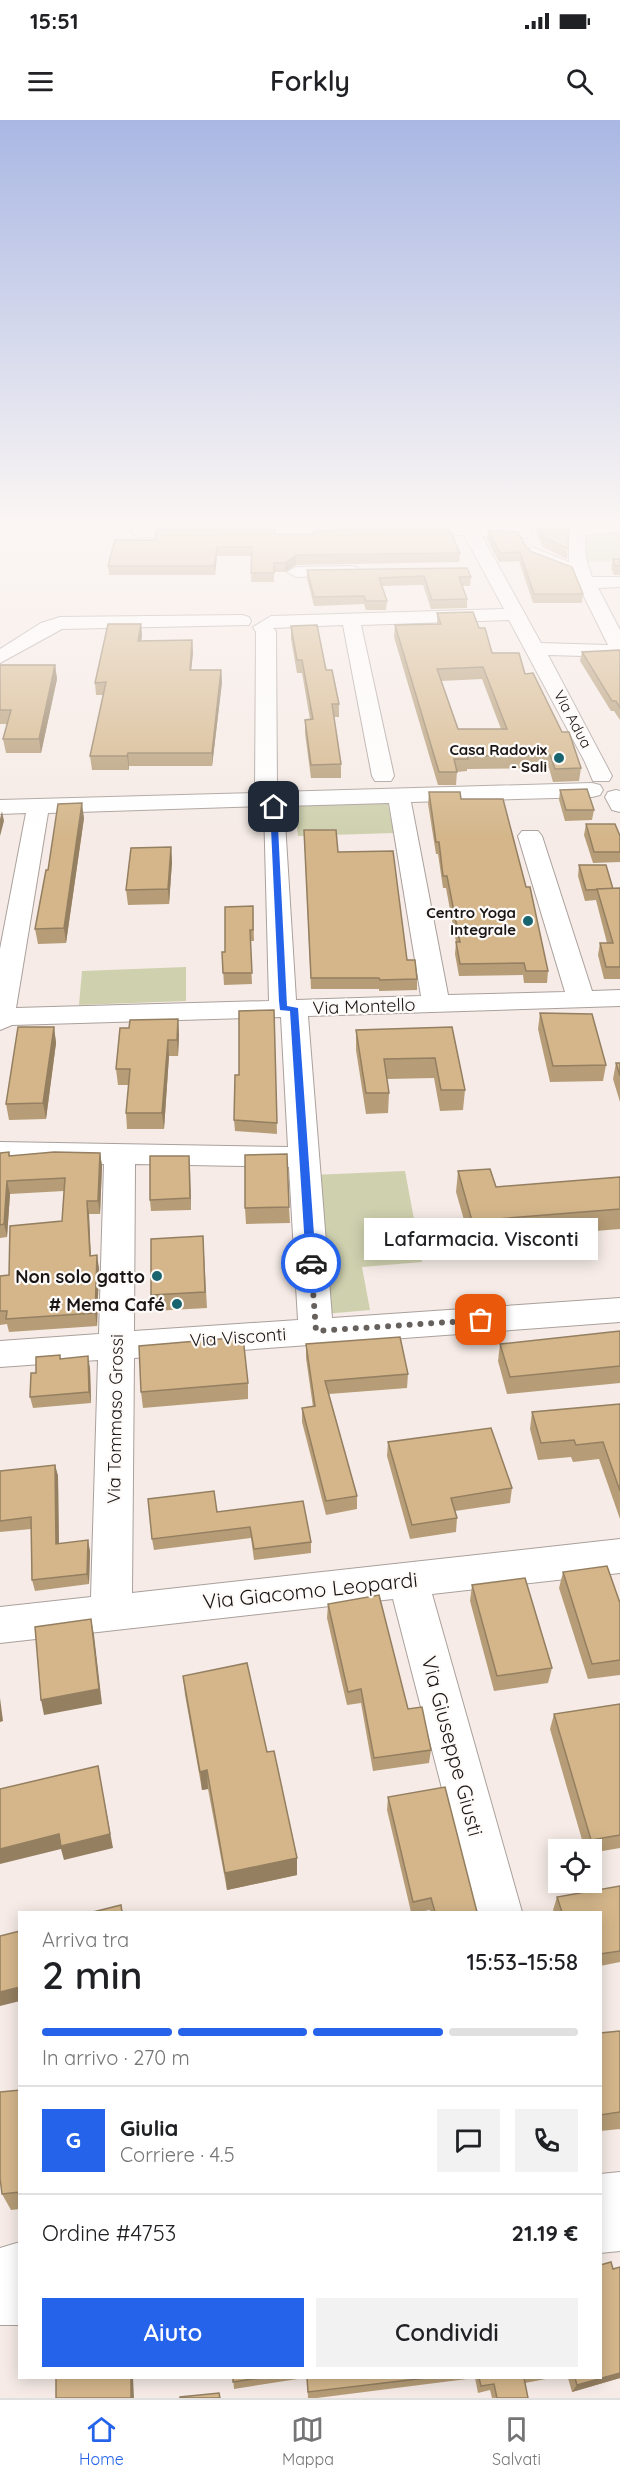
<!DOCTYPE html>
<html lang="it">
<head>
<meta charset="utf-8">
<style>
	:root { --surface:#fff; --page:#f2f2f2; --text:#202124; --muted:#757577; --line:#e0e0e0; --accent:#2563eb }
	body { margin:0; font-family:Quicksand,sans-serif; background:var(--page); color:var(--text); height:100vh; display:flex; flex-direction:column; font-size:22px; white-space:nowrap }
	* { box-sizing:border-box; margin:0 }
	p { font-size:20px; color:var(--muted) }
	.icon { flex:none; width:33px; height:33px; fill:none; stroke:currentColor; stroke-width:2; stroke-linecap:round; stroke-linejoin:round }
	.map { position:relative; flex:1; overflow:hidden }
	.side { position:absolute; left:18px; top:1791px; width:584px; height:468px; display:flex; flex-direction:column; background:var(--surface); border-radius:0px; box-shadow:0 3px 15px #0003 }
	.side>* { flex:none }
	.controls { position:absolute; left:548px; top:1719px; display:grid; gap:12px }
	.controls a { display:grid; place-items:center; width:54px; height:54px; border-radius:0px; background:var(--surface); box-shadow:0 3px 15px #0003; font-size:30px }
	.pin { position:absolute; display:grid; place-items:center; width:51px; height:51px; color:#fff; margin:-26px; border-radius:12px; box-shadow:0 3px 9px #0006 }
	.courier { position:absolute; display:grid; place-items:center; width:60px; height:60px; margin:-30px; border:4px solid #2563eb; border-radius:50%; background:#fff; color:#222; box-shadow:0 2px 8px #0007 }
	.bubble { position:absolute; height:42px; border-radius:0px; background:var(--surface); box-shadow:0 3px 15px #0003; font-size:20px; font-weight:600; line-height:42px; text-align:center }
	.summary em { font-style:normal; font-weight:600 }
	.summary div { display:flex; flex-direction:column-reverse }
	.summary { display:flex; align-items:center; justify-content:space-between; height:102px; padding:0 24px }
	h1 { font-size:39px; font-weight:600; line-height:45px }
	.bar { display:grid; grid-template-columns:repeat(4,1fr); gap:9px 6px; align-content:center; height:72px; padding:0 24px }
	.bar i { height:8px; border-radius:4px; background:var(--line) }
	.bar .active { background:var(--accent) }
	.bar p { grid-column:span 4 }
	.line { display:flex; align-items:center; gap:15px; padding:0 24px; border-top:2px solid var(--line) }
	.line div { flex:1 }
	.round { display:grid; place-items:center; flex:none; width:63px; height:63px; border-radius:0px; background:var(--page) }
	.action { display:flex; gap:12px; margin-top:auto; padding:12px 24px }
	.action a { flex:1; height:69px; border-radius:0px; background:var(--accent); color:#fff; font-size:24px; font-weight:600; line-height:69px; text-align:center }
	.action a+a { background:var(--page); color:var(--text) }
	.status { display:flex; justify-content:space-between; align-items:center; height:42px; padding:0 30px; background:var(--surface); direction:ltr }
	.status svg { height:16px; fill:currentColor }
	header { display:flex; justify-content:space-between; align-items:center; height:78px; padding:0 24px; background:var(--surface); font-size:27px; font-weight:600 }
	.dock { display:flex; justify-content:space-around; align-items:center; height:84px; border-top:2px solid var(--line); background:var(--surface); font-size:16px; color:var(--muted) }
	.dock a { display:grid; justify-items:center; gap:3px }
	.dock .active { color:var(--accent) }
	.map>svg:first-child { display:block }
	.green { fill:#ced0ae }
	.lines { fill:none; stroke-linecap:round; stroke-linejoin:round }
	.minor-casing { stroke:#aaa09c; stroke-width:2 }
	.minor { fill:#fff; fill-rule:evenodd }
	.wall { fill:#b69d77; fill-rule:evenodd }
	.shaded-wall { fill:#947f61 }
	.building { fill:#d4b68a; stroke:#947f61; stroke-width:1.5; fill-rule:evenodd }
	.route { fill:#2563eb }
	.done { stroke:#67615e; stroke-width:6; stroke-dasharray:0 10.8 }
	.poi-dot { fill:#18646f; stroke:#fefaf8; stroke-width:2 }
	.labels { text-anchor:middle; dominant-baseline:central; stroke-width:4.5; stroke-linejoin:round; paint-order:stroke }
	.far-street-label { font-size:15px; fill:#1a1615; stroke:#fefaf8 }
	.far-poi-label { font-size:15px; font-weight:bold; fill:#1a1615; stroke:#fefaf8; text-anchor:end }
	.street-label { font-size:18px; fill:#1a1615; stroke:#fefaf8 }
	.poi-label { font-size:18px; font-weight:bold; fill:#1a1615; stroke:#fefaf8; text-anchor:end }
	.near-street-label { font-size:21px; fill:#1a1615; stroke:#fefaf8 }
</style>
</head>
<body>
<div class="status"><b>15:51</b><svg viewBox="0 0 49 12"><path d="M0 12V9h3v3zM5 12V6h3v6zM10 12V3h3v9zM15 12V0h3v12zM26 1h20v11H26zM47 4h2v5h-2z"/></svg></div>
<header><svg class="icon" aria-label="menu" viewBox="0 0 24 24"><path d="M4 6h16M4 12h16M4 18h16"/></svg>Forkly<svg class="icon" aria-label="search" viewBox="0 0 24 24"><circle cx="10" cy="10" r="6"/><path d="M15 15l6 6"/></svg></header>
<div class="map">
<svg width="620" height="2278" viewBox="0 0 620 2278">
	<rect width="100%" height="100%" fill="#f6ebe6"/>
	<g class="green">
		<path d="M620 409V441L583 442V411Z"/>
		<path d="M387 680 394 713 298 716 294 683Z"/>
		<path d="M186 847V881L79 885 82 851Z"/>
		<path d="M405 1051 422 1142 362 1147 370 1190 324 1194 313 1055Z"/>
	</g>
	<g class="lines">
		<g class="minor-casing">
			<g id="minor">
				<path d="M456 399H472L476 405 526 408 534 413 526 418 482 416 541 523 608 525 573 454 536 443 523 432 532 427 569 442V411L571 407 620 402V412L585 415 586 438 592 457H620V467L598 468 620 510V537L548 535 612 656 609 661H593L585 642 509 500 361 505 394 656 391 661H375L372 656 343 505 273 508 276 511 277 672 592 663 600 665 603 670 600 675 592 677 411 682 448 875 565 872 518 716 522 711H538L542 716 592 871 620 870V886L308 896 332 1198 620 1178V1202L134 1238 132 1473 620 1419V1453L432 1474 522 1792H474L393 1479 0 1523V1487L91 1477 98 1240 0 1247V1221L99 1214 104 1044 0 1042V1022L288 1027 281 897 12 905 0 910V829L26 693 0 694V680L255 673 256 512 253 507 271 496 504 489 464 415 139 417 131 412 133 408 459 405ZM389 683 421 876 296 880 284 686ZM264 686 269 881 16 888 48 693ZM135 1044 289 1047 298 1200 134 1211Z"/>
				<path d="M351 446 357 447 360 451 357 455 296 457 287 452 296 447Z"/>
				<path d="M242 495 249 497 251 501 249 505 62 509 0 543V529L41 503 60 497Z"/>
				<path d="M616 670 620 671V692L612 690 605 677 608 672Z"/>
				<path d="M620 2052V2131L600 2133V2054Z"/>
				<path d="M20 2122V2205H0V2128Z"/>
			</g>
		</g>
		<use href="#minor" class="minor"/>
	</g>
	<g class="wall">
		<path d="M359 399H384V403L361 404Z"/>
		<path d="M477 399H518L515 405 479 403Z"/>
		<path d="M537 399H620V401H575V404L568 408 567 439 543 427 537 415Z"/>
		<path d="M488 410 526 427 583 474 582 483H533L519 441 499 442 487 419Z"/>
		<path d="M275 414 460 433 459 442 296 445 285 452H274V462H251L252 436H217L215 455H109L108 446 155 420Z"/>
		<path d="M613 439H620V455H614L611 448Z"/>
		<path d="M307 450 471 457 470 466H462L467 479V488L431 489 423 465 382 466 387 481 386 490H366L364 484 314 486 307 459Z"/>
		<path d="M437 493 479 508 492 533 525 554 562 612 581 648 579 661 553 662 549 648 467 649V651L457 652 456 665H438L394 517 395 505 437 504ZM482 559 501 609H458L441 561Z"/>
		<path d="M141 504 142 516 141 521 192 520 193 533 191 550H221L222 562 212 646H129V650H92L90 636 103 575H96L95 563Z"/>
		<path d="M291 506 326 550 339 584V597H334L341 644V658H311L305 613V600L310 599 302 553H297L291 519Z"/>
		<path d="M582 532H620V600L614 591H611L580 541Z"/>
		<path d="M0 545H55L57 559 41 633H6L3 619 7 604H0Z"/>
		<path d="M560 670 594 690 592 700 565 701 559 680Z"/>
		<path d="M429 672 461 679 526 767 548 851 547 863H524L523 855 459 856 455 834 456 822 446 768H443L438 734H436L428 684Z"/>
		<path d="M84 698 66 823 38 824 35 809 48 750Z"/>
		<path d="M586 704 620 716V742L593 743 584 715Z"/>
		<path d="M304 710 338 732 407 840 417 859V870L379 871V869H311Z"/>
		<path d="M171 727 172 742 169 784 128 785 126 770Z"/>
		<path d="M579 745 613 769 620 768V859H604L598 835 600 823H607L596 780 585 781 578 756Z"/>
		<path d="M253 786 254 821H250L252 864 224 865 222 832H225Z"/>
		<path d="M274 890 277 1014 235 1011 234 1000 239 955Z"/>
		<path d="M540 893 606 945 603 961 550 962 538 909Z"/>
		<path d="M178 899 179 915 178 936H169L164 1009H127L126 993 129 965H118L116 949 129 908Z"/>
		<path d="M54 907 56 923 46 999 9 1000 6 984Z"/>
		<path d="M452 907 465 970 463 990 440 991 434 958 387 959 389 973 388 993 366 994 356 930V910Z"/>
		<path d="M616 943H620V982L613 959Z"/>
		<path d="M9 1032 10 1036 100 1033 102 1046 100 1094H89L91 1136 99 1148 97 1206 9 1212 7 1204 0 1205V1156L9 1155 62 1101 64 1071 10 1074 7 1117 0 1118V1033Z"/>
		<path d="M189 1036 191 1090 151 1091 150 1080Z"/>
		<path d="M458 1051 496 1067 620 1057V1109L470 1121 456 1072Z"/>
		<path d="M289 1087 290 1103 246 1104 245 1088Z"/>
		<path d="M203 1116 207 1188 153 1191 151 1175Z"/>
		<path d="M620 1211V1263L507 1274 498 1241 500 1224Z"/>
		<path d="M306 1224 408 1254 407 1268 329 1274 357 1376V1389L326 1395 302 1302V1288L313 1287 306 1238Z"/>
		<path d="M60 1235V1239L90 1248 91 1283 33 1288 30 1277 36 1253Z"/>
		<path d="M248 1263V1279L143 1288 141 1272Z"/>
		<path d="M620 1284V1399L599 1339 573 1342 571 1337 538 1340 530 1309 532 1292Z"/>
		<path d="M388 1322 512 1368 510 1383 455 1391 457 1398 456 1412 410 1419 387 1336Z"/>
		<path d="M55 1345 58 1356 59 1424 90 1431 89 1464 35 1471 32 1460 31 1409 0 1412V1351Z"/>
		<path d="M217 1392 311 1422V1433L254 1440 251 1418 154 1430 152 1419Z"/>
		<path d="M563 1452 620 1483V1555L588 1559 559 1468Z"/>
		<path d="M472 1465 552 1548 548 1563 494 1571 470 1481Z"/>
		<path d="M328 1484 408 1589 431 1630 429 1643 373 1651 361 1583 347 1585 327 1498Z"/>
		<path d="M183 1556 267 1632 297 1738V1755L227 1770 208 1669 202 1670 185 1575Z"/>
		<path d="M620 1584V1728L591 1733V1730H585L550 1609 554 1594Z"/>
		<path d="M388 1677 477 1792H430V1790L419 1792H411L387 1690Z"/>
		<path d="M620 1766V1842L600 1846V1792H554L553 1790 557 1777Z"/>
		<path d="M620 1911V2009L600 2011V1913Z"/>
		<path d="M20 1970V2089L11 2090 2 2074Z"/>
		<path d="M620 2147V2258L572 2272 568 2258H600L613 2149Z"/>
		<path d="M233 2258H304L234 2269Z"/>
		<path d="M307 2258H551L525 2263 528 2278H492L490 2270 478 2273 475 2258 317 2278H308Z"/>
	</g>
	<g class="shaded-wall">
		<path d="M568 399H575V404L567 409Z"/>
		<path d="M217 427V436L215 455 214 446Z"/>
		<path d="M296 435V445L285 452V443Z"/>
		<path d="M141 504 142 516 139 533 138 521Z"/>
		<path d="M192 520 193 533 190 562V550Z"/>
		<path d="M55 545 57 559 41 633 39 619Z"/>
		<path d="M221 550 222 562 212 646V633Z"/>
		<path d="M128 633 129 646V650L127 636Z"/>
		<path d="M82 683 84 698 66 823 64 808Z"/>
		<path d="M2 691 4 701 0 716V699Z"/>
		<path d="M171 727 172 742 169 784 168 769Z"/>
		<path d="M178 899 179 915 178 936 177 920Z"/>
		<path d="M54 907 56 923 46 999 43 983Z"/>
		<path d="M168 920 169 936 164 1009 162 993Z"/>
		<path d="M100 1033 102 1046 100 1094 98 1081Z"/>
		<path d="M189 1036 190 1047 191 1090 190 1078Z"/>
		<path d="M7 1061 10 1074 7 1117 4 1104Z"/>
		<path d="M87 1081 89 1094 91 1149 90 1136Z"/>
		<path d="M97 1135 99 1148 97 1206 95 1193Z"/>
		<path d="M88 1236 90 1248 91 1283 89 1272Z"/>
		<path d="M55 1345 58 1356 59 1435 56 1424Z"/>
		<path d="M88 1420 90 1431 89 1464 87 1454Z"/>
		<path d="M91 1499 94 1515 102 1584 44 1595 41 1580Z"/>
		<path d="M0 1578 3 1601 0 1602Z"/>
		<path d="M98 1646 113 1728 64 1740 61 1729 0 1744V1729Z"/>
		<path d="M207 1650 208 1669 202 1670 200 1652Z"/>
		<path d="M297 1738V1755L227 1770 225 1753Z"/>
		<path d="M20 1867V1881L0 1886V1872Z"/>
		<path d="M620 2253V2258L572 2272 577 2265Z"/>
		<path d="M131 2258H133L134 2278H131Z"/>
	</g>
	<g class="building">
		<path d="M538 399H569L568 429 544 417 538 405Z"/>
		<path d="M449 408 460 433 296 435 285 443H274V453H251L252 427H217L214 446H108L115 420H155L156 410 275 409V414H314V411L364 409Z"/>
		<path d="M488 410 518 412 526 427 532 432 572 447 583 474H534L520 432 500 433Z"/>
		<path d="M613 439H620V446H615Z"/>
		<path d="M467 448 471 457H459L467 479 432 480 424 456 379 458 387 481H366L364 476 314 477 307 450Z"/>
		<path d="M473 492 479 508H485L492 533H519L525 554 533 553 562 612H569L581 648 555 649 550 635 467 636 468 639H454L457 652H439L395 505 441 504 437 493ZM483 547 507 609H458L437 549Z"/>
		<path d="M108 504H141L138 521 192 520 190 550H221L212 633H128L127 636H90L106 562 95 563Z"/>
		<path d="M317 505 326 550H332L339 584H332L341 644 311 645 305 600 313 599 302 540H297L291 506Z"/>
		<path d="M619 530 620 532V588L616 581H612L582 532Z"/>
		<path d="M0 545H55L39 619H3L11 590H0Z"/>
		<path d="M587 669 594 690H566L560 670Z"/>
		<path d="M429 672H460L461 679H503L526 767H530L548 851H526L524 843 460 844 456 822H460L447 756H443L439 722H436Z"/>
		<path d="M82 683 64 808 35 809 46 750H48L58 684Z"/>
		<path d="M586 704H615L620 716V732H594Z"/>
		<path d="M304 710H336L338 732 393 731 407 840H415L417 859 380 860 379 858H311Z"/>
		<path d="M171 727 168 769 126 770 131 728Z"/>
		<path d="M579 745H606L613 769 586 770Z"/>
		<path d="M620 768V847H606L600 823H613L597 769Z"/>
		<path d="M253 786V810H250L252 853H223L222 832H225V787Z"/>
		<path d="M274 890 277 1003 234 1000 235 955H239V891Z"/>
		<path d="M540 893 592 894 606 945 553 946Z"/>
		<path d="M178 899 177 920H168L162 993H126L130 949H116L120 908H129L130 900Z"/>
		<path d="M18 907H54L43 983 6 984Z"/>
		<path d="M452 907 465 970H441L435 938 384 939 389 973H366L356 910Z"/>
		<path d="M616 943H620V956Z"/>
		<path d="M9 1032V1036L54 1032 100 1033 98 1081H87L90 1136 97 1135 95 1193 6 1199 7 1191H0V1156L9 1155 10 1106 62 1101 65 1058 7 1061 4 1104 0 1105V1033Z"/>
		<path d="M287 1034 289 1087 245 1088V1035Z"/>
		<path d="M150 1036H189L190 1078 150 1080Z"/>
		<path d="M490 1049 496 1067 620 1057V1089L472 1101 458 1051Z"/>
		<path d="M203 1116 205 1172 151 1175V1119Z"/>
		<path d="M620 1211V1246L510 1257 500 1224Z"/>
		<path d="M243 1217 248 1263 141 1272 139 1226Z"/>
		<path d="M400 1217 408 1254 325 1261 357 1376 326 1381 302 1288 315 1286 306 1224Z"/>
		<path d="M60 1235V1239L88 1236 89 1272 30 1277 31 1253H36V1237Z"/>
		<path d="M620 1284V1371L603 1322 576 1325 574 1320 541 1323 532 1292Z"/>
		<path d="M491 1308 512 1368 451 1378 457 1398 412 1405 388 1322Z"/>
		<path d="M55 1345 56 1424 88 1420 87 1454 32 1460 31 1397 0 1401V1351Z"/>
		<path d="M214 1371 217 1392 303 1381 311 1422 254 1429 250 1407 152 1419 148 1379Z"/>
		<path d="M607 1446 620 1483V1540L592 1544 563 1452Z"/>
		<path d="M525 1458 552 1548 497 1556 472 1465Z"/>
		<path d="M379 1475 408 1589 422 1587 431 1630 374 1638 361 1569 348 1572 328 1484Z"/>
		<path d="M91 1499 99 1569 41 1580 35 1507Z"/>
		<path d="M247 1543 267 1632 274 1631 297 1738 225 1753 207 1650 200 1652 183 1556Z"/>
		<path d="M620 1584V1715L591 1720 554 1594Z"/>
		<path d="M98 1646 110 1714 61 1726 59 1714 0 1729V1669Z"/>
		<path d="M445 1667 477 1792H435L431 1778 413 1782 388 1677Z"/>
		<path d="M620 1766V1831L600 1834V1792H562L557 1777Z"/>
		<path d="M121 1785 122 1792H93Z"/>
		<path d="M20 1811V1867L0 1872V1816Z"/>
		<path d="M620 1911V1992L600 1995V1913Z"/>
		<path d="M20 1970V2072L2 2074 0 2058V1972Z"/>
		<path d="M611 2142 613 2149 620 2147V2253L577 2265 575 2258H600V2145Z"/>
		<rect x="56" y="2258" width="75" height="20"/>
		<path d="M233 2258H260L233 2262Z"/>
		<path d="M307 2258H426L308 2272Z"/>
		<path d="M479 2258H524L528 2278H497L494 2264 481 2266Z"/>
		<path d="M219 2273 220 2278H180V2277Z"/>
	</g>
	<linearGradient id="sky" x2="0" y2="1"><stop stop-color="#a9b7e3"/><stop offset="0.56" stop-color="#fbf6f4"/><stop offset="1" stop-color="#fbf6f4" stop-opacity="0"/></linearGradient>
	<rect width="620" height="718" fill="url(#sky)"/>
	<path class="route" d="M274 685 277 687 287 886 298 888 316 1143 311 1146 306 1143 290 891 280 890 279 881 270 687Z"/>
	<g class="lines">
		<path class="done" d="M311 1143 316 1211 481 1200"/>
	</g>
	<g class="poi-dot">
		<circle cx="559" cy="638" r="6"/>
		<circle cx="528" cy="801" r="6"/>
		<circle cx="157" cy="1156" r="6"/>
		<circle cx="177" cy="1184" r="6"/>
	</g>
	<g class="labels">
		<g class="far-street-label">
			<text transform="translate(573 599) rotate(62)">Via Adua</text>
		</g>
		<g class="far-poi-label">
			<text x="547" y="629">Casa Radovix<tspan x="547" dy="17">- Sali</tspan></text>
			<text x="516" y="792">Centro Yoga<tspan x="516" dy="17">Integrale</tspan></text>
		</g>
		<g class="street-label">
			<text transform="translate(364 886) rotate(-2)">Via Montello</text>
			<text transform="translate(238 1217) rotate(-4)">Via Visconti</text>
			<text transform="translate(115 1299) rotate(-89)">Via Tommaso Grossi</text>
		</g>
		<g class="poi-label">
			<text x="145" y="1156">Non solo gatto</text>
			<text x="165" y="1184"># Mema Café</text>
		</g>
		<g class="near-street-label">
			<text transform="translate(310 1470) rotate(-6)">Via Giacomo Leopardi</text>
			<text transform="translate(453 1626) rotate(75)">Via Giuseppe Giusti</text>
		</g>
	</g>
</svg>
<div class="controls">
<a><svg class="icon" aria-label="locate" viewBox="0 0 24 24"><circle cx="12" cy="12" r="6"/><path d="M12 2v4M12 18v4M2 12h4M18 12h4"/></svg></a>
</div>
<div class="pin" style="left:481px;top:1200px;background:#ea580c"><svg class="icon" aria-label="bag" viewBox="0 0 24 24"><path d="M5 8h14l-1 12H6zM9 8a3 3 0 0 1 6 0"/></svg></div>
<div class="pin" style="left:274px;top:687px;background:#1f2937"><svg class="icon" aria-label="home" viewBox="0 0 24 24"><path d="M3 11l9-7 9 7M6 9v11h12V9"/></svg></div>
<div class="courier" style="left:311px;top:1143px"><svg class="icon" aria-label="car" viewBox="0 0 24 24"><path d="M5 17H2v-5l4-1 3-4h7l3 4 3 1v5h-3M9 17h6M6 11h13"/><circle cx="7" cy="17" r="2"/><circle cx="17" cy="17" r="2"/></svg></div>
<div class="bubble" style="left:364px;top:1098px;width:234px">Lafarmacia. Visconti</div>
<section class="side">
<div class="summary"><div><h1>2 min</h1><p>Arriva tra</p></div><em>15:53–15:58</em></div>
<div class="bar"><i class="active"></i><i class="active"></i><i class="active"></i><i></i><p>In arrivo · 270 m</p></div>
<div class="line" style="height:108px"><b class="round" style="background:var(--accent);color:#fff">G</b><div><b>Giulia</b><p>Corriere · 4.5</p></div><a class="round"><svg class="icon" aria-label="chat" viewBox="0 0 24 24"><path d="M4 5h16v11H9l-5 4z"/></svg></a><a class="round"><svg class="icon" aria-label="phone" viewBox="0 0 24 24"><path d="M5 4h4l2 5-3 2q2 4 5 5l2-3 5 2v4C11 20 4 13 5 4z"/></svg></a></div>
<div class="line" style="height:78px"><div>Ordine #4753</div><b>21.19 €</b></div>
<div class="action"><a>Aiuto</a><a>Condividi</a></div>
</section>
</div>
<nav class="dock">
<a class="active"><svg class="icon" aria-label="home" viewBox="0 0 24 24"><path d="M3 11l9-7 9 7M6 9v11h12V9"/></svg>Home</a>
<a><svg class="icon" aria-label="map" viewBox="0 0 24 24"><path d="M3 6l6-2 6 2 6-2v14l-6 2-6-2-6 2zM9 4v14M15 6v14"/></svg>Mappa</a>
<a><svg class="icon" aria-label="saved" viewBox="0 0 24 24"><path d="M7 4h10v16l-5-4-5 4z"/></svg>Salvati</a>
</nav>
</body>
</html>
